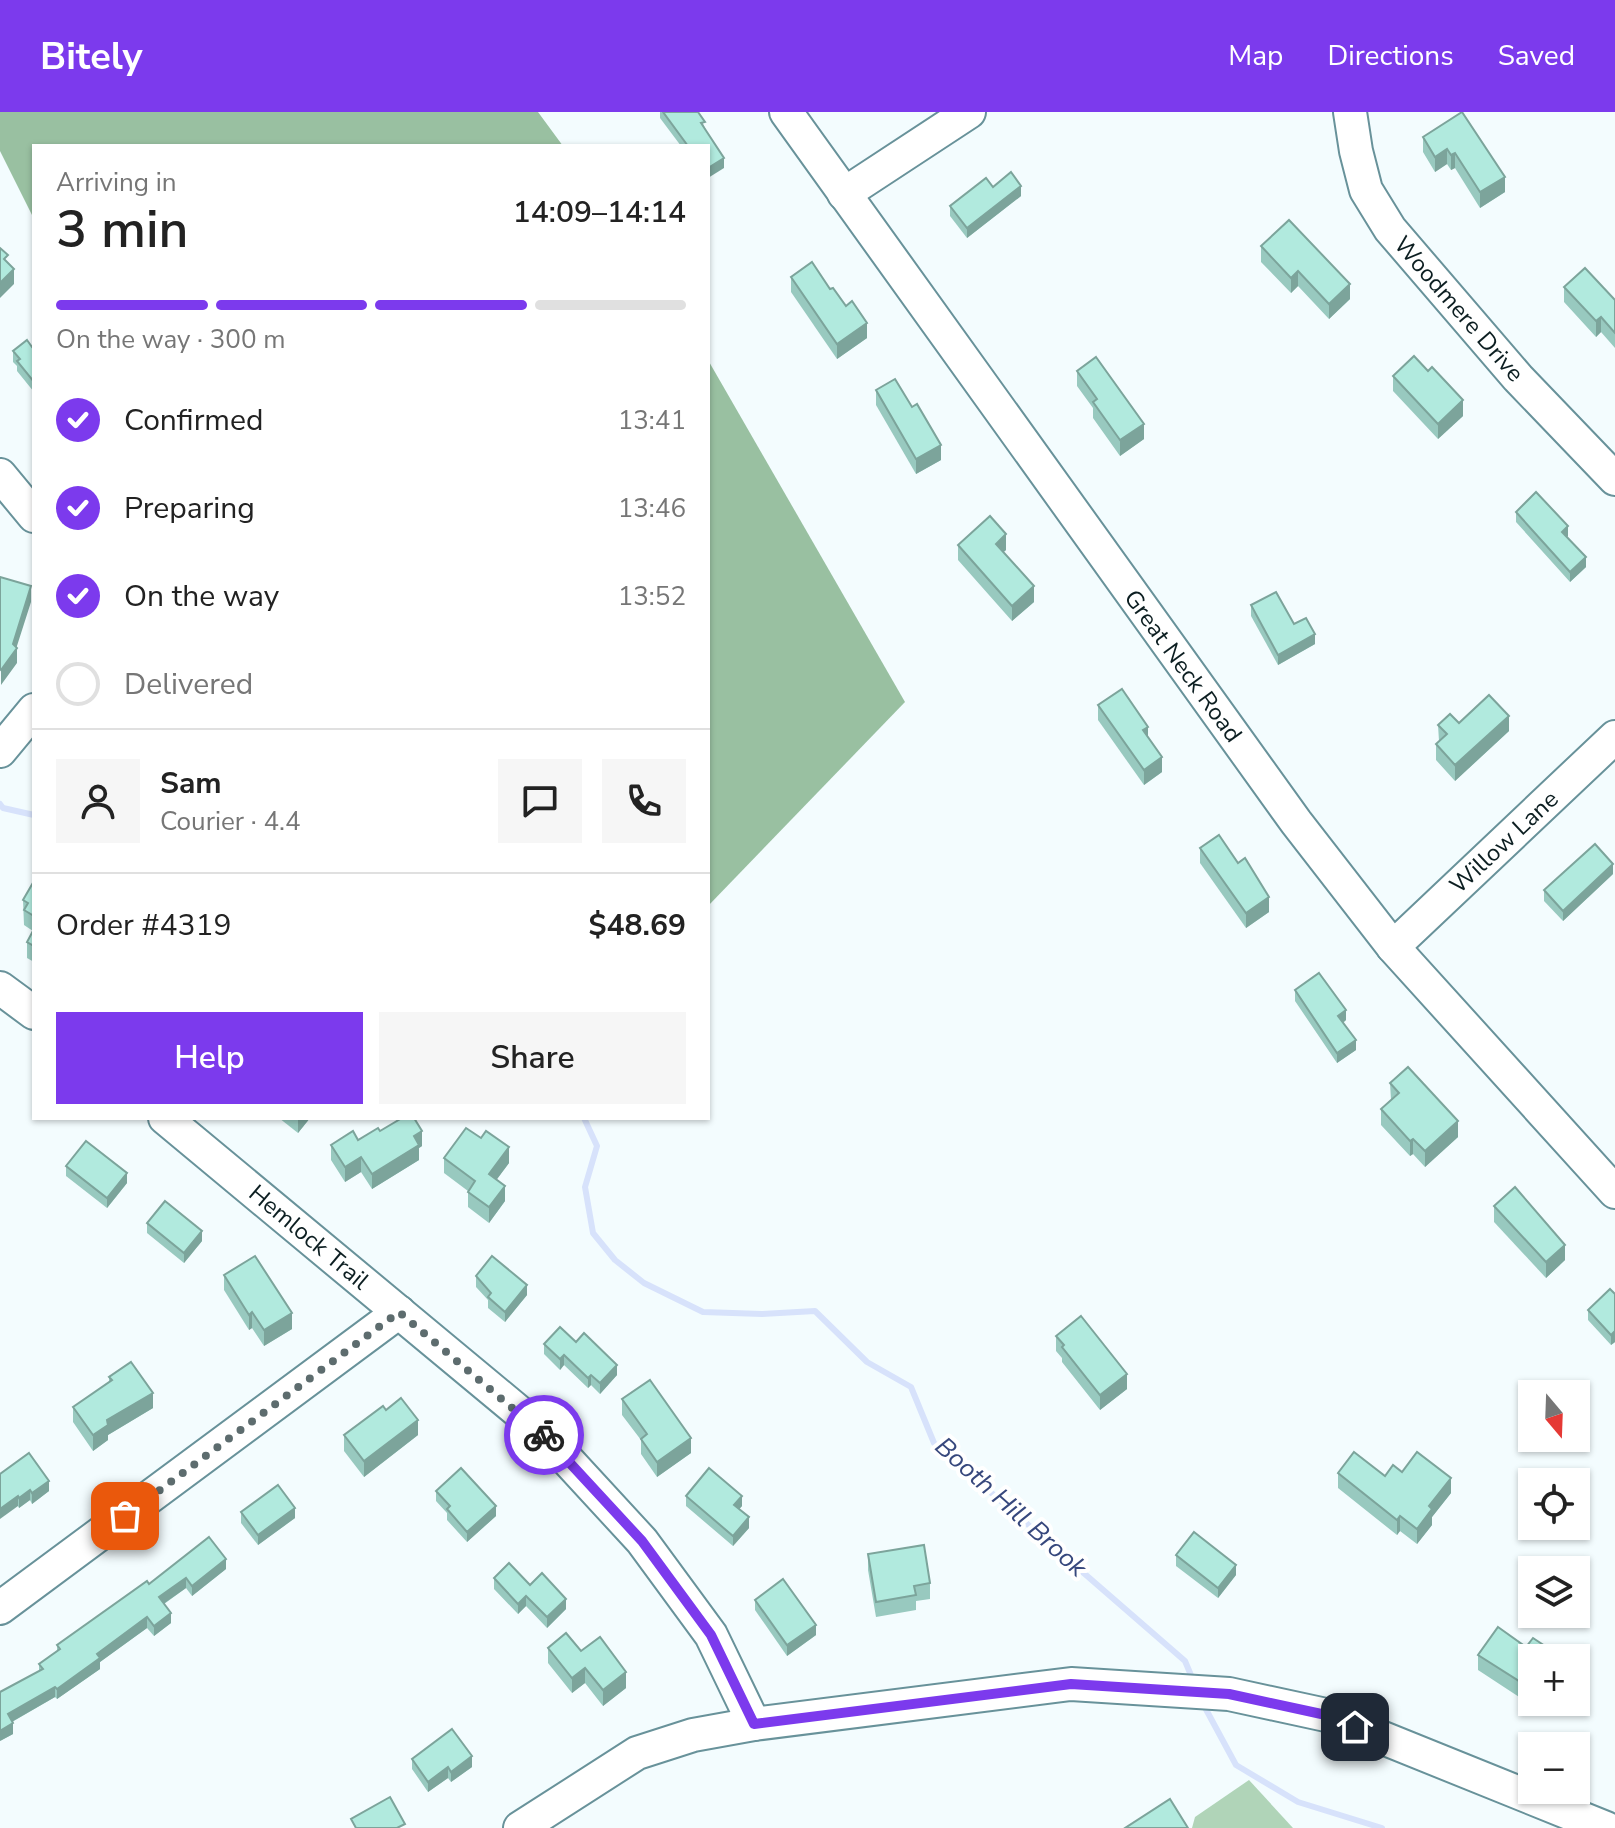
<!DOCTYPE html>
<html lang="en">
<head>
<meta charset="utf-8">
<style>
	:root { --surface:#fff; --page:#f6f6f6; --text:#222; --muted:#767676; --line:#e0e0e0; --accent:#7c3aed }
	body { margin:0; font-family:"Nunito Sans",sans-serif; background:var(--page); color:var(--text); height:100vh; display:flex; flex-direction:column; font-size:30px; white-space:nowrap }
	* { box-sizing:border-box; margin:0 }
	p { font-size:26px; color:var(--muted) }
	.icon { flex:none; width:44px; height:44px; fill:none; stroke:currentColor; stroke-width:2; stroke-linecap:round; stroke-linejoin:round }
	.map { position:relative; flex:1; overflow:hidden }
	.panel { position:absolute; left:32px; top:32px; width:678px; height:976px; display:flex; flex-direction:column; background:var(--surface); border-radius:0px; box-shadow:0 2px 6px #0004 }
	.panel>* { flex:none }
	.needle { width:52px; rotate:161deg }
	.tools { position:absolute; left:1518px; top:1268px; display:grid; gap:16px }
	.tools a { display:grid; place-items:center; width:72px; height:72px; border-radius:0px; background:var(--surface); box-shadow:0 2px 6px #0004; font-size:40px }
	.pin { position:absolute; display:grid; place-items:center; width:68px; height:68px; color:#fff; margin:-34px; border-radius:16px; box-shadow:0 4px 12px #0006 }
	.courier { position:absolute; display:grid; place-items:center; width:80px; height:80px; margin:-40px; border:6px solid #7c3aed; border-radius:50%; background:#fff; color:#222; box-shadow:0 2px 10px #0007 }
	.summary em { font-style:normal; font-weight:600 }
	.summary div { display:flex; flex-direction:column-reverse }
	.summary { display:flex; align-items:center; justify-content:space-between; height:136px; padding:0 24px }
	h1 { font-size:52px; font-weight:600; line-height:60px }
	.bar { display:grid; grid-template-columns:repeat(4,1fr); gap:12px 8px; align-content:center; height:96px; padding:0 24px }
	.bar i { height:10px; border-radius:6px; background:var(--line) }
	.bar .active { background:var(--accent) }
	.bar p { grid-column:span 4 }
	.line { display:flex; align-items:center; gap:20px; padding:0 24px; border-top:2px solid var(--line) }
	.line div { flex:1 }
	.round { display:grid; place-items:center; flex:none; width:84px; height:84px; border-radius:0px; background:var(--page) }
	ol { padding:0 24px; list-style:none }
	li { display:flex; align-items:center; gap:24px; height:88px }
	li p { margin-inline-start:auto }
	li .icon { padding:8px; border-radius:50%; background:var(--accent); color:#fff; stroke-width:4 }
	li:last-child { color:var(--muted) }
	li i { width:44px; height:44px; border:4px solid var(--line); border-radius:50% }
	.cta { display:flex; gap:16px; margin-top:auto; padding:16px 24px }
	.cta a { flex:1; height:92px; border-radius:0px; background:var(--accent); color:#fff; font-size:32px; font-weight:600; line-height:92px; text-align:center }
	.cta a+a { background:var(--page); color:var(--text) }
	header { display:flex; align-items:center; gap:48px; box-sizing:border-box; height:112px; padding:0 40px; background:var(--accent); color:#fff }
	header strong { font-size:38px }
	nav { display:flex; gap:44px; margin-inline-start:auto; font-size:28px }
	.map>svg:first-child { display:block }
	.green { fill:#b0d4b8 }
	.forest { fill:#99c0a1 }
	.lines { fill:none; stroke-linecap:round; stroke-linejoin:round }
	.stream { stroke:#d7e2fb; stroke-width:6 }
	.minor-casing { stroke:#68929a; stroke-width:36 }
	.minor { stroke:#fff; stroke-width:32 }
	.wall { fill:#98c9bf }
	.shaded-wall { fill:#7ca49b }
	.building { fill:#b1eade; stroke:#7ca49b; stroke-width:2 }
	.done { stroke:#5d6c6e; stroke-width:8; stroke-dasharray:0 14.4 }
	.route { stroke:#7c3aed; stroke-width:10 }
	.labels { text-anchor:middle; dominant-baseline:central; stroke-width:8; stroke-linejoin:round; paint-order:stroke }
	.street-label { font-size:24px; fill:#0c1e21; stroke:#fff }
	.water-label { font-size:26px; font-style:italic; fill:#37487d; stroke:#fff }
</style>
</head>
<body>
<header>
<strong>Bitely</strong>
<nav><a>Map</a><a>Directions</a><a>Saved</a></nav>
</header>
<div class="map">
<svg width="1615" height="1716" viewBox="0 0 1615 1716">
	<rect width="100%" height="100%" fill="#f3fcfe"/>
	<path class="green" d="M1249 1668 1293 1716H1192L1195 1705Z"/>
	<g class="forest">
		<path d="M0 0H538L563 34H34V107L0 39Z"/>
		<path d="M708 248 905 590 708 794Z"/>
	</g>
	<g class="lines">
		<g class="stream">
			<path d="M0 692 3 696 34 703"/>
			<path d="M584 1006 597 1034 585 1075 593 1121 615 1148 644 1171 703 1200 762 1202 815 1199 867 1250 911 1275 934 1331 1185 1549 1193 1568"/>
			<path d="M1202 1590 1236 1653 1298 1690 1382 1716"/>
		</g>
		<g class="minor-casing">
			<g id="minor">
				<path d="M786 0 1296 710 1393 835 1615 1080"/>
				<path d="M1350 0 1356 39 1366 78 1390 117 1518 266 1615 367"/>
				<path d="M844 82 969 0"/>
				<path d="M0 363 34 404"/>
				<path d="M0 639 34 598"/>
				<path d="M1393 835 1615 625"/>
				<path d="M0 876 34 901"/>
				<path d="M165 1006 537 1315 642 1429 711 1523 754 1612"/>
				<path d="M0 1496 399 1200"/>
				<path d="M520 1716 637 1641 693 1623 754 1612 1071 1572 1229 1582 1326 1603 1606 1716"/>
			</g>
		</g>
		<use href="#minor" class="minor"/>
	</g>
	<g class="wall">
		<path d="M660 0H698L705 16 724 56 708 34H681L660 6Z"/>
		<path d="M1462 0 1505 80 1480 96 1455 56 1451 58 1447 52 1435 60 1423 40V25Z"/>
		<path d="M993 75 1021 84 967 126 950 104V94Z"/>
		<path d="M1261 134 1350 187 1329 207 1298 174 1291 181 1261 150Z"/>
		<path d="M791 165 867 226 837 247 791 180Z"/>
		<path d="M1564 175 1615 188V236L1601 220 1596 225 1564 190Z"/>
		<path d="M34 234V280L17 259V254L13 250V239Z"/>
		<path d="M1077 259 1144 327 1120 344 1093 306V296L1077 274Z"/>
		<path d="M1393 264 1463 304 1438 327 1393 279Z"/>
		<path d="M876 278 941 348 916 362 876 293Z"/>
		<path d="M1516 400 1568 424 1567 425 1586 455 1570 470 1516 410Z"/>
		<path d="M958 433 1006 438 1003 440 1034 490 1012 509 958 448Z"/>
		<path d="M1251 493 1315 532 1278 553 1251 504Z"/>
		<path d="M1098 593 1148 626 1162 660 1144 673 1098 608Z"/>
		<path d="M1459 611 1509 619 1455 669 1436 648V632L1439 629 1438 613Z"/>
		<path d="M1200 736 1269 800 1246 816 1200 751Z"/>
		<path d="M1613 762 1563 809 1544 789V778Z"/>
		<path d="M34 769V850L27 846V830L33 819 24 813 23 788Z"/>
		<path d="M1295 878 1346 908 1343 911 1356 938 1337 951 1295 889Z"/>
		<path d="M1390 971 1458 1025 1425 1055 1413 1042 1410 1044 1381 1013V997L1391 988Z"/>
		<path d="M279 1006H310L298 1021Z"/>
		<path d="M380 1019 422 1034 419 1036V1048L372 1077 361 1060 345 1070 331 1048V1033L358 1028Z"/>
		<path d="M444 1046 509 1051 496 1068 505 1089 489 1111 468 1095V1079L444 1061Z"/>
		<path d="M66 1054 127 1071 107 1096 66 1064Z"/>
		<path d="M1494 1094 1565 1148 1546 1166 1494 1110Z"/>
		<path d="M147 1111 202 1129 184 1151 147 1121Z"/>
		<path d="M224 1163 292 1217 264 1234 252 1216 249 1218 224 1178Z"/>
		<path d="M476 1164 527 1183 505 1210 488 1196V1188L476 1175Z"/>
		<path d="M1615 1182V1230L1611 1233 1588 1208V1198Z"/>
		<path d="M1056 1224 1127 1277 1100 1298 1062 1250V1246L1056 1239Z"/>
		<path d="M576 1230 617 1263 600 1282 591 1273 588 1276 564 1253 560 1258 544 1242V1232Z"/>
		<path d="M109 1265 153 1296 108 1323V1328L93 1339 73 1310V1295L109 1270Z"/>
		<path d="M622 1287 691 1341 657 1365 641 1342V1328L622 1303Z"/>
		<path d="M386 1298 418 1323 364 1365 344 1339V1323Z"/>
		<path d="M1402 1360 1451 1381 1432 1405V1413L1417 1432 1400 1419 1397 1423 1338 1376V1361L1385 1364Z"/>
		<path d="M0 1362 49 1379 32 1392 30 1388 19 1396Z"/>
		<path d="M436 1379 496 1404 467 1430 447 1408V1401L436 1389Z"/>
		<path d="M686 1384 742 1394 739 1397 749 1416 733 1434 686 1394Z"/>
		<path d="M241 1400 295 1406 258 1433 241 1411Z"/>
		<path d="M868 1442 930 1471V1487L916 1489V1498L876 1505 868 1458Z"/>
		<path d="M1176 1443 1236 1463 1218 1486 1176 1454Z"/>
		<path d="M226 1457 192 1484 186 1476 164 1492 171 1511 154 1524 147 1516 100 1550V1557L57 1587 55 1585 12 1610 13 1622 0 1629 39 1559V1552L57 1539V1533L149 1472Z"/>
		<path d="M494 1466 530 1473 566 1497 547 1516 526 1494 518 1502 494 1477Z"/>
		<path d="M755 1488 816 1523 787 1544 755 1498Z"/>
		<path d="M1526 1535 1548 1546H1532V1589L1530 1592 1478 1558V1543Z"/>
		<path d="M548 1536 581 1539 626 1576 603 1594 585 1571 572 1581 548 1551Z"/>
		<path d="M412 1647 472 1655 451 1670 448 1666 428 1680 412 1657Z"/>
	</g>
	<g class="shaded-wall">
		<path d="M1447 37V52L1435 60V45Z"/>
		<path d="M1455 41V56L1451 58V43Z"/>
		<path d="M724 46V56L708 66V56Z"/>
		<path d="M1505 65V80L1480 96V80Z"/>
		<path d="M1021 74V84L967 126V116Z"/>
		<path d="M14 157V172L0 186V171Z"/>
		<path d="M1298 159V174L1291 181V166Z"/>
		<path d="M1350 172V187L1329 207V192Z"/>
		<path d="M1601 205V220L1596 225V209Z"/>
		<path d="M867 211V226L837 247V232Z"/>
		<path d="M1463 288V304L1438 327V312Z"/>
		<path d="M1144 312V327L1120 344V328Z"/>
		<path d="M941 333V348L916 362V347Z"/>
		<path d="M1568 414V424L1562 430V420Z"/>
		<path d="M1006 422V438L996 447V432Z"/>
		<path d="M1586 445V455L1570 470V460Z"/>
		<path d="M31 474V490L16 537 17 536V551L1 573V558L13 532Z"/>
		<path d="M1034 474V490L1012 509V494Z"/>
		<path d="M1315 522V532L1278 553V543Z"/>
		<path d="M1509 604V619L1455 669V653Z"/>
		<path d="M1148 615V630L1143 618Z"/>
		<path d="M1162 645V660L1144 673V658Z"/>
		<path d="M1613 752V762L1563 809V799Z"/>
		<path d="M1269 785V800L1246 816V801Z"/>
		<path d="M1346 898V908L1338 914V904Z"/>
		<path d="M1356 928V938L1337 951V941Z"/>
		<path d="M298 1006H310L298 1021Z"/>
		<path d="M1458 1009V1025L1425 1055V1039Z"/>
		<path d="M422 1019V1034L419 1036V1048L372 1077V1062L414 1024Z"/>
		<path d="M1413 1027V1042L1410 1044V1029Z"/>
		<path d="M509 1035V1051L489 1078V1062Z"/>
		<path d="M361 1045V1060L345 1070V1055Z"/>
		<path d="M127 1061V1071L107 1096V1086Z"/>
		<path d="M505 1074V1089L489 1111V1095Z"/>
		<path d="M202 1119V1129L184 1151V1141Z"/>
		<path d="M1565 1133V1148L1546 1166V1150Z"/>
		<path d="M527 1173V1183L505 1210V1200Z"/>
		<path d="M252 1200V1216L249 1218V1203Z"/>
		<path d="M292 1201V1217L264 1234V1218Z"/>
		<path d="M1615 1219V1230L1611 1233V1223Z"/>
		<path d="M564 1243V1253L560 1258V1247Z"/>
		<path d="M617 1253V1263L600 1282V1271Z"/>
		<path d="M1127 1262V1277L1100 1298V1283Z"/>
		<path d="M591 1263V1273L588 1276V1266Z"/>
		<path d="M153 1281V1296L108 1323V1328L93 1339V1323L107 1308Z"/>
		<path d="M418 1308V1323L364 1365V1349Z"/>
		<path d="M691 1326V1341L657 1365V1350Z"/>
		<path d="M1451 1366V1381L1432 1405V1413L1417 1432V1417L1429 1394Z"/>
		<path d="M49 1369V1379L32 1392V1381Z"/>
		<path d="M30 1378V1388L19 1396V1386Z"/>
		<path d="M18 1384V1394L0 1407V1397Z"/>
		<path d="M742 1384V1394L734 1403V1393Z"/>
		<path d="M496 1394V1404L467 1430V1420Z"/>
		<path d="M295 1396V1406L258 1433V1423Z"/>
		<path d="M1400 1404V1419L1397 1423V1408Z"/>
		<path d="M749 1405V1416L733 1434V1424Z"/>
		<path d="M226 1447V1457L192 1484V1474Z"/>
		<path d="M1236 1453V1463L1218 1486V1476Z"/>
		<path d="M186 1466V1476L159 1495V1485Z"/>
		<path d="M526 1484V1494L518 1502V1492Z"/>
		<path d="M566 1487V1497L547 1516V1505Z"/>
		<path d="M171 1501V1511L154 1524V1514Z"/>
		<path d="M147 1505V1516L100 1550V1557L57 1587V1577L97 1542Z"/>
		<path d="M816 1513V1523L787 1544V1533Z"/>
		<path d="M1548 1536V1546H1541Z"/>
		<path d="M585 1556V1571L572 1581V1566Z"/>
		<path d="M626 1560V1576L603 1594V1578Z"/>
		<path d="M1532 1574V1589L1530 1592V1576Z"/>
		<path d="M55 1575V1585L8 1612V1602Z"/>
		<path d="M13 1611V1622L0 1629V1619Z"/>
		<path d="M472 1644V1655L451 1670V1660Z"/>
		<path d="M448 1655V1666L428 1680V1670Z"/>
	</g>
	<g class="building">
		<path d="M663 0H698L705 10 701 11 724 46 708 56V34H688Z"/>
		<path d="M1462 0 1505 65 1480 80 1455 41 1451 43 1447 37 1435 45 1423 25Z"/>
		<path d="M1011 60 1021 74 967 116 950 94 986 66 993 75Z"/>
		<path d="M1289 108 1350 172 1329 192 1298 159 1291 166 1261 134Z"/>
		<path d="M0 136 8 143 4 147 14 157 0 171Z"/>
		<path d="M812 150 830 177 833 176 846 194 852 189 867 211 837 232 791 165Z"/>
		<path d="M1585 156 1615 188V221L1601 205 1596 209 1564 175Z"/>
		<path d="M27 228 32 235 34 234V270L17 249 20 247 13 239Z"/>
		<path d="M1414 244 1428 259 1432 255 1463 288 1438 312 1393 264Z"/>
		<path d="M1096 245 1144 312 1120 328 1093 290 1097 287 1077 259Z"/>
		<path d="M895 267 912 295 917 292 941 333 916 347 876 278Z"/>
		<path d="M1536 380 1568 414 1562 420 1586 445 1570 460 1516 400Z"/>
		<path d="M990 404 1006 422 996 432 1034 474 1012 494 958 433Z"/>
		<path d="M0 465 31 474 13 532 17 536 1 558 0 557Z"/>
		<path d="M1276 480 1294 512 1306 506 1315 522 1278 543 1251 493Z"/>
		<path d="M1122 577 1148 615 1143 618 1162 645 1144 658 1098 593Z"/>
		<path d="M1489 583 1509 604 1455 653 1436 632 1447 622 1438 613 1450 602 1459 611Z"/>
		<path d="M1219 723 1238 751 1245 746 1269 785 1246 801 1200 736Z"/>
		<path d="M1595 732 1613 752 1563 799 1544 778Z"/>
		<path d="M34 769V804L24 798 28 791 23 788Z"/>
		<path d="M34 817V834L27 830Z"/>
		<path d="M1319 861 1346 898 1338 904 1356 928 1337 941 1295 878Z"/>
		<path d="M1408 955 1458 1009 1425 1039 1413 1027 1410 1029 1381 997 1399 981 1390 971Z"/>
		<path d="M402 1006H414L422 1019 414 1024 419 1033 372 1062 361 1045 345 1055 331 1033 353 1019 358 1028 378 1016 380 1019Z"/>
		<path d="M466 1016 481 1026 486 1019 509 1035 489 1062 505 1074 489 1095 468 1080 475 1069 444 1046Z"/>
		<path d="M86 1029 127 1061 107 1086 66 1054Z"/>
		<path d="M1515 1075 1565 1133 1546 1150 1494 1094Z"/>
		<path d="M165 1089 202 1119 184 1141 147 1111Z"/>
		<path d="M255 1144 292 1201 264 1218 252 1200 249 1203 224 1163Z"/>
		<path d="M492 1144 527 1173 505 1200 488 1185 491 1181 476 1164Z"/>
		<path d="M1610 1177 1615 1182V1219L1611 1223 1588 1198Z"/>
		<path d="M1081 1204 1127 1262 1100 1283 1062 1235 1064 1233 1056 1224Z"/>
		<path d="M560 1215 576 1230 584 1221 617 1253 600 1271 591 1263 588 1266 564 1243 560 1247 544 1232Z"/>
		<path d="M131 1250 153 1281 107 1308 108 1313 93 1323 73 1295 112 1268 109 1265Z"/>
		<path d="M650 1268 691 1326 657 1350 641 1327 647 1322 622 1287Z"/>
		<path d="M401 1286 418 1308 364 1349 344 1323 383 1294 386 1298Z"/>
		<path d="M1354 1340 1385 1364 1393 1353 1402 1360 1417 1340 1451 1366 1429 1394 1432 1397 1417 1417 1400 1404 1397 1408 1338 1361Z"/>
		<path d="M29 1341 49 1369 32 1381 30 1378 19 1386 18 1384 0 1397V1362Z"/>
		<path d="M461 1356 496 1394 467 1420 447 1397 450 1394 436 1379Z"/>
		<path d="M709 1356 742 1384 734 1393 749 1405 733 1424 686 1384Z"/>
		<path d="M278 1373 295 1396 258 1423 241 1400Z"/>
		<path d="M1194 1420 1236 1453 1218 1476 1176 1443Z"/>
		<path d="M209 1425 226 1447 192 1474 186 1466 159 1485 171 1501 154 1514 147 1505 97 1542 100 1546 57 1577 55 1575 8 1602 13 1611 0 1619V1580L43 1557 39 1552 60 1537 57 1533 147 1469 149 1472Z"/>
		<path d="M924 1433 930 1471 914 1474 916 1483 876 1490 868 1442Z"/>
		<path d="M509 1451 530 1473 542 1461 566 1487 547 1505 526 1484 518 1492 494 1466Z"/>
		<path d="M783 1467 816 1513 787 1533 755 1488Z"/>
		<path d="M1498 1515 1526 1535 1533 1526 1548 1536 1541 1545 1542 1546H1532V1574L1530 1576 1478 1543Z"/>
		<path d="M566 1521 581 1539 600 1525 626 1560 603 1578 585 1556 572 1566 548 1536Z"/>
		<path d="M452 1617 472 1644 451 1660 448 1655 428 1670 412 1647Z"/>
		<path d="M390 1685 405 1712 397 1716H356L351 1707Z"/>
		<path d="M1170 1687 1188 1716H1125Z"/>
	</g>
	<g class="lines">
		<path class="done" d="M125 1404 399 1200 544 1323"/>
		<path class="route" d="M544 1323 642 1429 711 1523 754 1612 1071 1572 1229 1582 1326 1603 1355 1615"/>
	</g>
	<g class="labels">
		<g class="street-label">
			<text transform="translate(1459 197) rotate(49)">Woodmere Drive</text>
			<text transform="translate(1183 554) rotate(54)">Great Neck Road</text>
			<text transform="translate(1504 730) rotate(-43)">Willow Lane</text>
			<text transform="translate(309 1125) rotate(40)">Hemlock Trail</text>
		</g>
		<g class="water-label">
			<text transform="translate(1011 1395) rotate(42)">Booth Hill Brook</text>
		</g>
	</g>
</svg>
<div class="tools">
<a><svg class="needle" viewBox="-14 -14 28 28"><path d="M0-13l5 13h-10z" fill="#e53935"/><path d="M0 13l5-13h-10z" fill="#767676"/></svg></a>
<a><svg class="icon" aria-label="locate" viewBox="0 0 24 24"><circle cx="12" cy="12" r="6"/><path d="M12 2v4M12 18v4M2 12h4M18 12h4"/></svg></a>
<a><svg class="icon" aria-label="layers" viewBox="0 0 24 24"><path d="M12 4l9 5-9 5-9-5zM3 14l9 5 9-5"/></svg></a>
<a>+</a>
<a>−</a>
</div>
<div class="pin" style="left:125px;top:1404px;background:#ea580c"><svg class="icon" aria-label="bag" viewBox="0 0 24 24"><path d="M5 8h14l-1 12H6zM9 8a3 3 0 0 1 6 0"/></svg></div>
<div class="pin" style="left:1355px;top:1615px;background:#1f2937"><svg class="icon" aria-label="home" viewBox="0 0 24 24"><path d="M3 11l9-7 9 7M6 9v11h12V9"/></svg></div>
<div class="courier" style="left:544px;top:1323px"><svg class="icon" aria-label="bike" viewBox="0 0 24 24"><circle cx="6" cy="16" r="4"/><circle cx="18" cy="16" r="4"/><path d="M6 16l4-8h5l3 8M10 8l3 8H6M13 5h3"/></svg></div>
<section class="panel">
<div class="summary"><div><h1>3 min</h1><p>Arriving in</p></div><em>14:09–14:14</em></div>
<div class="bar"><i class="active"></i><i class="active"></i><i class="active"></i><i></i><p>On the way · 300 m</p></div>
<ol>
<li><svg class="icon" aria-label="check" viewBox="0 0 24 24"><path d="M5 12l5 5 9-10"/></svg>Confirmed<p>13:41</p></li>
<li><svg class="icon" aria-label="check" viewBox="0 0 24 24"><path d="M5 12l5 5 9-10"/></svg>Preparing<p>13:46</p></li>
<li><svg class="icon" aria-label="check" viewBox="0 0 24 24"><path d="M5 12l5 5 9-10"/></svg>On the way<p>13:52</p></li>
<li><i></i>Delivered</li>
</ol>
<div class="line" style="height:144px"><a class="round"><svg class="icon" aria-label="person" viewBox="0 0 24 24"><circle cx="12" cy="8" r="4"/><path d="M4 21q1-7 8-7t8 7"/></svg></a><div><b>Sam</b><p>Courier · 4.4</p></div><a class="round"><svg class="icon" aria-label="chat" viewBox="0 0 24 24"><path d="M4 5h16v11H9l-5 4z"/></svg></a><a class="round"><svg class="icon" aria-label="phone" viewBox="0 0 24 24"><path d="M5 4h4l2 5-3 2q2 4 5 5l2-3 5 2v4C11 20 4 13 5 4z"/></svg></a></div>
<div class="line" style="height:104px"><div>Order #4319</div><b>$48.69</b></div>
<div class="cta"><a>Help</a><a>Share</a></div>
</section>
</div>
</body>
</html>
